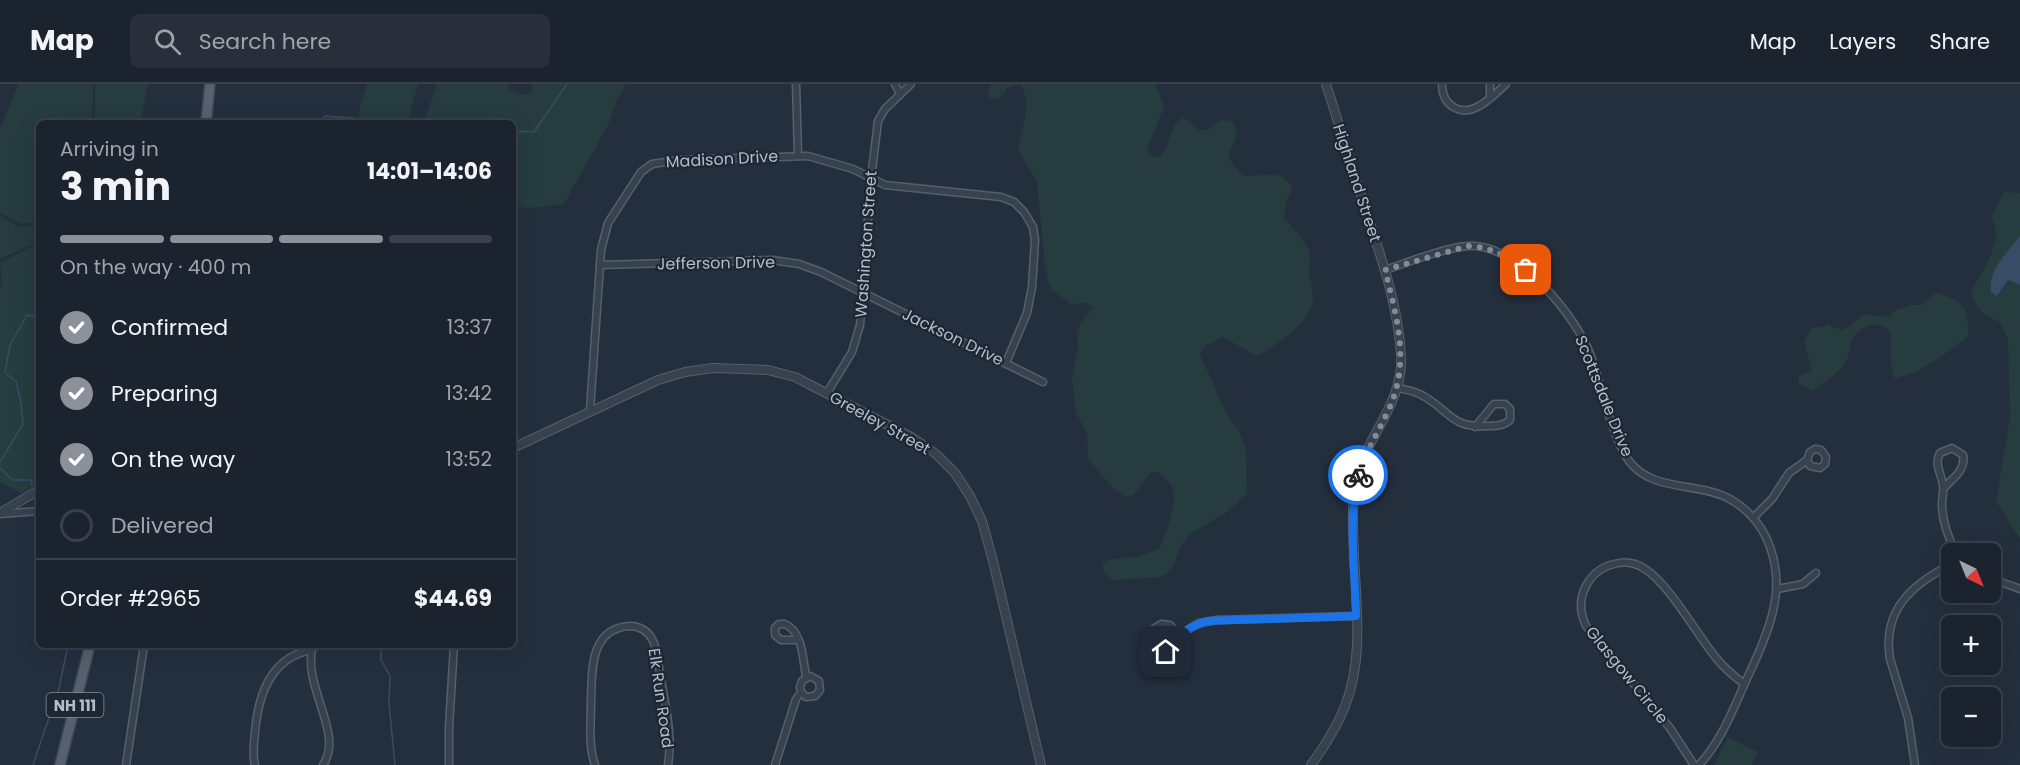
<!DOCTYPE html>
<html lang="en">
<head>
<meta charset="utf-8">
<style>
	:root { --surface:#1b232e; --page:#282f3a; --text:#f1f3f6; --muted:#a0a4aa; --line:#39404a; --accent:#8c9099 }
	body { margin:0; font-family:Poppins,sans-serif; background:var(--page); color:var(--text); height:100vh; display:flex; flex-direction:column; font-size:22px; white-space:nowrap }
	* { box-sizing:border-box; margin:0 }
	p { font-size:20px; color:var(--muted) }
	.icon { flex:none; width:33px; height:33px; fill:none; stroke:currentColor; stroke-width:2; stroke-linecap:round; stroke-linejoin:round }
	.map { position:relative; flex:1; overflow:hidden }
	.sheet { position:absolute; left:36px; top:36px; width:480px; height:528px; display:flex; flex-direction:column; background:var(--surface); border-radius:9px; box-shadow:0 6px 24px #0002,0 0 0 2px var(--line) }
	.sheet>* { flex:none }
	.needle { width:39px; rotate:137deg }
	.tools { position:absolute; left:1941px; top:459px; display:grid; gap:12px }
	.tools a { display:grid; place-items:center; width:60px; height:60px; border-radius:9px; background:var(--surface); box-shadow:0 6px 24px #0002,0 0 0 2px var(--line); font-size:30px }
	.pin { position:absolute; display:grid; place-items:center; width:51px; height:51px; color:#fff; margin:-26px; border-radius:12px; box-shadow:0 3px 9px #0006 }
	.courier { position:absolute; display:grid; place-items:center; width:60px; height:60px; margin:-30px; border:4px solid #1a73e8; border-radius:50%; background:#fff; color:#222; box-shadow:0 2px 8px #0007 }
	.summary em { font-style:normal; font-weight:700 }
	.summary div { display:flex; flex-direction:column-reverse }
	.summary { display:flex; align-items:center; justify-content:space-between; height:102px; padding:0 24px }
	h1 { font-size:39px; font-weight:700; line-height:45px }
	.bar { display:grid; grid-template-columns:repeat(4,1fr); gap:9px 6px; align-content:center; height:72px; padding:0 24px }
	.bar i { height:8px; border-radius:4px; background:var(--line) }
	.bar .current { background:var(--accent) }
	.bar p { grid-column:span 4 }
	.line { display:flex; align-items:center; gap:15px; padding:0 24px; border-top:2px solid var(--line) }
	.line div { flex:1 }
	ol { padding:0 24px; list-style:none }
	li { display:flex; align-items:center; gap:18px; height:66px }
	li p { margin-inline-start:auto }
	li .icon { padding:6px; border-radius:50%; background:var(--accent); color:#fff; stroke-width:4 }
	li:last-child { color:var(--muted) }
	li i { width:33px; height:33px; border:3px solid var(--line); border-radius:50% }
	header { display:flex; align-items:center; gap:36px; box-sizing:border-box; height:84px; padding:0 30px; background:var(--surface); border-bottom:2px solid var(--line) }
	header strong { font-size:28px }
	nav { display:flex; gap:33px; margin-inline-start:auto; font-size:21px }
	.search { width:420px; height:54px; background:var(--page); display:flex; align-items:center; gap:15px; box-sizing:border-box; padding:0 21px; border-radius:9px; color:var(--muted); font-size:22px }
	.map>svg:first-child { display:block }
	.green { fill:#263c3f }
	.water { fill:#394c67 }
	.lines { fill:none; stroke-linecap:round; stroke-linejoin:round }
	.stream { stroke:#394c67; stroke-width:1.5 }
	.minor-casing { stroke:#565f6c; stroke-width:9 }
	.tertiary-casing { stroke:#565f6c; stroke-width:10 }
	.primary-casing { stroke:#414a57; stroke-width:12 }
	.minor { stroke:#38414e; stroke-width:6 }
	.tertiary { stroke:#38414e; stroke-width:8 }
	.primary { stroke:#56606e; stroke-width:9 }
	.done { stroke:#828b98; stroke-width:6; stroke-dasharray:0 10.8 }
	.route { stroke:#1a73e8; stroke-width:8 }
	.labels { text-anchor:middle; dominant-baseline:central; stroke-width:4.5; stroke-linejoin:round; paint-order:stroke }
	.shield { fill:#1d2633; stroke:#878f9c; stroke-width:1.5 }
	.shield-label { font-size:15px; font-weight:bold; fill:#b4bcc9 }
	.street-label { font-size:16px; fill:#b4bcc9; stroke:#1d2633 }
</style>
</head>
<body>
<header>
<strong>Map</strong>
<div class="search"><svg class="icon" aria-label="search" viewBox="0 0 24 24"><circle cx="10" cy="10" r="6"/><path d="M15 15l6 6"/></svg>Search here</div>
<nav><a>Map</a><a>Layers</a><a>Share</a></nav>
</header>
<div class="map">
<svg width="2020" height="681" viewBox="0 0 2020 681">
	<rect width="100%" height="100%" fill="#242f3e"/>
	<g class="green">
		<path d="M18 0H93L92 39H39V138L21 140 0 129V45Z"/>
		<path d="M95 0H148L140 39H95Z"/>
		<path d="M367 0H418L407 39H358L359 27Z"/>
		<path d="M437 0H508L511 7 523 11 532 8V0H626L617 15 608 41 564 120 528 124 513 122V39H424Z"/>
		<path d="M991 0H1020L1009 3 1000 14 991 15 988 10Z"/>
		<path d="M1020 0H1156L1164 23 1149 60 1148 69 1155 74C1174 69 1164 45 1183 33L1199 46H1207L1221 36 1231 37 1237 45 1235 56 1228 71 1235 84 1245 92C1265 93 1280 83 1292 104L1286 118 1284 134C1293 145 1309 158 1310 173 1311 177 1309 182 1309 187 1309 196 1313 205 1313 214 1313 238 1275 263 1256 272L1223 253 1207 261 1200 270 1227 331 1238 345 1246 365 1247 410 1223 431 1190 450 1182 461 1171 486 1160 493 1113 496 1105 489 1102 480 1109 475 1137 473 1159 465C1165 452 1179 417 1172 403 1169 398 1163 393 1159 388L1151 389 1134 410 1126 413 1113 404 1088 375 1087 349 1076 329 1072 294 1078 263 1077 249 1080 239 1093 224 1086 219 1071 220 1051 205 1049 199 1045 182 1037 99 1018 64C1021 43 1034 20 1020 0Z"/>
		<path d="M2004 108 2020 109V455L1996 417 2010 334 2008 255 2000 238C1983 233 1977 224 1971 208L1990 174 1997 151 1992 132Z"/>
		<path d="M0 132 20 143 39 140V157L0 175Z"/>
		<path d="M37 160H39V399L22 410 0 398V203H2L0 179Z"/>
		<path d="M1936 209C1963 216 1969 224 1968 252 1947 269 1922 288 1895 295 1888 280 1893 263 1890 247 1877 236 1864 240 1854 253 1849 259 1850 268 1847 275 1840 289 1824 299 1812 307L1798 299 1799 292 1812 287 1804 257 1812 244 1829 241 1841 246 1850 242 1864 230 1888 233 1895 227 1910 221H1921Z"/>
		<path d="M1728 653 1758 668 1751 681H1714Z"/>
	</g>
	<path class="water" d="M2020 152V201L2008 196 1997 212 1991 208C1987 187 2008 168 2020 152Z"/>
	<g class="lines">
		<g class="stream">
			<path d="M317 39 325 32 415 39"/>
			<path d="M513 47 534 48 567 0"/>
			<path d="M0 378 23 340 21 320 16 297 5 289 10 261 27 231 39 233"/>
			<path d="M0 384 12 396H31L32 401"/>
			<path d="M38 433 39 440"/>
			<path d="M381 561V576L390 592 389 619 395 681"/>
			<path d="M33 681 59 604 68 561"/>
		</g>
		<g class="minor-casing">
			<g id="minor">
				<path d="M796 0 798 71"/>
				<path d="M895 0 900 10"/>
				<path d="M1442 0C1442 21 1460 33 1479 22 1489 17 1498 7 1506 0"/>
				<path d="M1490 0V13"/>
				<path d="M600 181 772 176 799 180 821 188 1043 298"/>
				<path d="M1385 186C1409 178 1443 164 1468 162 1516 158 1578 233 1592 275 1601 302 1613 355 1629 377 1652 408 1697 398 1728 414 1771 437 1784 487 1772 531 1766 555 1755 577 1745 599 1732 628 1721 657 1699 681"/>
				<path d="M1398 304C1407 306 1416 307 1425 313 1452 329 1451 344 1488 342 1496 342 1503 342 1510 336V325L1505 320H1494L1475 343"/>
				<path d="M827 309 852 268 860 241 871 95 878 37 885 25 911 0"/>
				<path d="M590 326 601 166 608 139 641 88 652 80 679 76 808 72 853 85 885 101 1001 113 1014 118 1024 128 1033 143 1035 156 1032 203 1027 229 1006 279"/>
				<path d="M1944 404C1953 394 1966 386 1963 371L1952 364 1940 369C1934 380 1941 389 1943 401 1944 407 1942 413 1942 420 1942 438 1948 454 1957 470"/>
				<path d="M0 430 39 427"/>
				<path d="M1754 433 1772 415 1789 389 1807 376 1810 382 1820 384 1825 380 1826 373 1821 366 1815 365 1810 368 1807 376"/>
				<path d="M1990 494 2020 505"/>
				<path d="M1777 505 1803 500 1816 489"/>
				<path d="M1179 551 1170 541 1161 540 1153 545 1151 558C1159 574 1179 569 1179 551L1199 539 1217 536 1356 532"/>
				<path d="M798 556H781L775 551V544L779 540H785C803 548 803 576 806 593"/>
				<path d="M313 561C301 602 345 649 323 681"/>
				<path d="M126 681 144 561"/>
				<path d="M255 681C252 670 254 660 255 648 258 613 270 573 312 566"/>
				<path d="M449 681V643L454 561"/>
				<path d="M595 681C588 661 591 638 591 618 592 588 589 544 630 542 639 542 648 547 652 555 658 565 658 579 660 590 665 620 673 651 668 681"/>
				<path d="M775 681 796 615 801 608 800 603 802 597 810 592 819 597 820 606 815 612 806 613 801 608"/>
				<path d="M1694 681 1670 644 1586 542C1580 529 1579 515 1586 502 1592 490 1602 483 1614 480 1625 477 1636 479 1645 485 1670 501 1697 551 1717 575 1725 585 1735 593 1744 600"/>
				<path d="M1915 681 1908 634 1890 575C1882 526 1912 500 1952 480"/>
			</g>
		</g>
		<g class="tertiary-casing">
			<g id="tertiary">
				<path d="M513 364 658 296 685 288 713 284 768 286 795 293 913 354 936 370 955 389 970 412 982 437 993 477 1041 681"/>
				<path d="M0 429 39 406"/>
				<path d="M1311 681C1324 663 1337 643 1345 622 1364 575 1356 520 1354 470 1353 444 1351 418 1357 393 1368 350 1404 318 1401 271 1398 219 1380 170 1364 121 1351 81 1339 40 1326 0"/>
			</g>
		</g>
		<g class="primary-casing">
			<g id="primary">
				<path d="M206 39 210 0"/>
				<path d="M60 681 90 561"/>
			</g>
		</g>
		<use href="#minor" class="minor"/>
		<use href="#tertiary" class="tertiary"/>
		<use href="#primary" class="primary"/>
	</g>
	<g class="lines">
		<path class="done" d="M1358 391C1365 368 1378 349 1388 327 1411 279 1397 235 1385 186L1468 162C1491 163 1507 172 1526 186"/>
		<path class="route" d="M1166 568C1175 566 1179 560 1179 551L1192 543 1207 537 1356 532C1355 486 1348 436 1358 391"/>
	</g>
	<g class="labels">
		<rect class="shield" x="46.5" y="609" width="57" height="24" rx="4.5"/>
		<g class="shield-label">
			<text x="75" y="621">NH 111</text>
		</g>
		<g class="street-label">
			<text transform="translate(722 75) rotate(-3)">Madison Drive</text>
			<text transform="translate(1357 99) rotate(72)">Highland Street</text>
			<text transform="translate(866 160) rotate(-86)">Washington Street</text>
			<text transform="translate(716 179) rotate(-1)">Jefferson Drive</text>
			<text transform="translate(953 253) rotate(26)">Jackson Drive</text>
			<text transform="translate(1604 312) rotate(68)">Scottsdale Drive</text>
			<text transform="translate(880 339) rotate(29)">Greeley Street</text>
			<text transform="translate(1627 591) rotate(51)">Glasgow Circle</text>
			<text transform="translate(661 614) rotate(82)">Elk Run Road</text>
		</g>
	</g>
</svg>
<div class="tools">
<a><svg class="needle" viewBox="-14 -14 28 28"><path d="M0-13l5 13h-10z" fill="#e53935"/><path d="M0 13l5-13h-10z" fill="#a0a4aa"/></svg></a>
<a>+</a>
<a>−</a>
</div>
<div class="pin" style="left:1526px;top:186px;background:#ea580c"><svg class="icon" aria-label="bag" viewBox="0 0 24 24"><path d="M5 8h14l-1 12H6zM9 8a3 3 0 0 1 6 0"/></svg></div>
<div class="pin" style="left:1166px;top:568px;background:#1f2937"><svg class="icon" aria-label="home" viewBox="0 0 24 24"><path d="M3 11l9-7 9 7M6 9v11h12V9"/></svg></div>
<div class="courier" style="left:1358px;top:391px"><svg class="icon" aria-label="bike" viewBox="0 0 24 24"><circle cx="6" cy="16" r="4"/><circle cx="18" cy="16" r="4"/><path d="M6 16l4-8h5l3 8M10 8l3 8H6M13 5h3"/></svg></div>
<section class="sheet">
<div class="summary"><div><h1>3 min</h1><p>Arriving in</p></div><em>14:01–14:06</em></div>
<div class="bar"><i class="current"></i><i class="current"></i><i class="current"></i><i></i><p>On the way · 400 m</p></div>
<ol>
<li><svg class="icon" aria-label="check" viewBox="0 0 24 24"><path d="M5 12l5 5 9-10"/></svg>Confirmed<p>13:37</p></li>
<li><svg class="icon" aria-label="check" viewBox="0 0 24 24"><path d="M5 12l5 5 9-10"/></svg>Preparing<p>13:42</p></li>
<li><svg class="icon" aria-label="check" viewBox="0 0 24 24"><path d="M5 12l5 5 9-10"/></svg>On the way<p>13:52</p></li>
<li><i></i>Delivered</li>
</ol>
<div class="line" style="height:78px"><div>Order #2965</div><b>$44.69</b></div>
</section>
</div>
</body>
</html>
